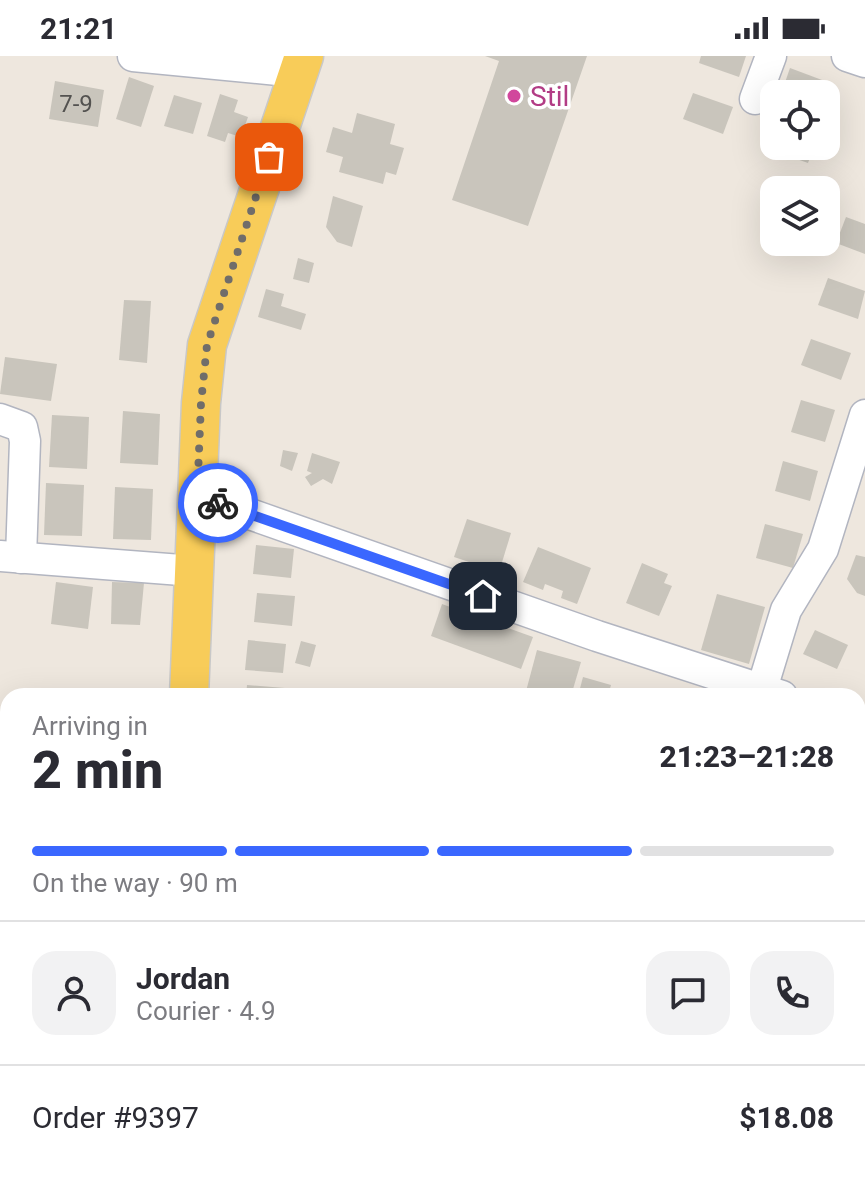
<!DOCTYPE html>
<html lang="en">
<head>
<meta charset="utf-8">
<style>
	:root { --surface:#fff; --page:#f2f2f3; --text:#2b2b33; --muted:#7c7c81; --line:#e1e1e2; --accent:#3a67ff }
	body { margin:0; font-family:Roboto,sans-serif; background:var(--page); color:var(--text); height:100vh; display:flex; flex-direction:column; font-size:30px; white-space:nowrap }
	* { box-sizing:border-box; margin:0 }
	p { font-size:26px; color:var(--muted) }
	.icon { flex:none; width:44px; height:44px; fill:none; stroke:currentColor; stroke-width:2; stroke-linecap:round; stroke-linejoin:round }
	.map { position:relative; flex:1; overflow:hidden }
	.side { position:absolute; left:0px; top:632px; width:866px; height:498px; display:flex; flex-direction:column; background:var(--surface); border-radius:24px 24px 0 0; box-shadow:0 8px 32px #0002 }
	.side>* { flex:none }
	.fabs { position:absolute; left:760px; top:24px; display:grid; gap:16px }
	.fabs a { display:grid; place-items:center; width:80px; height:80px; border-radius:16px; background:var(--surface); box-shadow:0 8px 32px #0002; font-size:40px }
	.pin { position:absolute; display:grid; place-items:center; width:68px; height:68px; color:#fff; margin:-34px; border-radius:16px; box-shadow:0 4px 12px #0006 }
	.courier { position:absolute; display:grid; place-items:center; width:80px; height:80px; margin:-40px; border:6px solid #3a67ff; border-radius:50%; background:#fff; color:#222; box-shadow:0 2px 10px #0007 }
	.head em { font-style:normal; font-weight:800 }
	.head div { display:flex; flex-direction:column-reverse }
	.head { display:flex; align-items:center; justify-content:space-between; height:136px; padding:0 32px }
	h1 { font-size:52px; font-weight:800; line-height:60px }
	.bar { display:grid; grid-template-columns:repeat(4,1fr); gap:12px 8px; align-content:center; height:96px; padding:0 32px }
	.bar i { height:10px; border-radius:6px; background:var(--line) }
	.bar .active { background:var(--accent) }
	.bar p { grid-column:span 4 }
	.line { display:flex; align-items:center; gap:20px; padding:0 32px; border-top:2px solid var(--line) }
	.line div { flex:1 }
	.round { display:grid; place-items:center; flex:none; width:84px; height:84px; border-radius:24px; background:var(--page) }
	.status { display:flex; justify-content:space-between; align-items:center; height:56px; padding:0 40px; background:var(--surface); direction:ltr }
	.status svg { height:22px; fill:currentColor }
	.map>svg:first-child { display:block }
	.building { fill:#c9c5bc }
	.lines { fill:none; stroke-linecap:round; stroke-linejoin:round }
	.minor-casing { stroke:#b2b5c0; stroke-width:33 }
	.major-casing { stroke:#c8c8c8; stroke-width:41 }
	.minor { stroke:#fff; stroke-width:30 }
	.major { stroke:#f8cc59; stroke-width:38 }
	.done { stroke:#706d6a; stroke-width:8; stroke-dasharray:0 14.4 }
	.route { stroke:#3a67ff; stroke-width:10 }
	.hotel-dot { fill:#d1479c; stroke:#fff; stroke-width:3 }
	.labels { text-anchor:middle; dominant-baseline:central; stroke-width:7; stroke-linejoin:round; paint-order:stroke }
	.number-label { font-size:24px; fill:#535250 }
	.hotel-label { font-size:28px; fill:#b23c85; stroke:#fff; text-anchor:start }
</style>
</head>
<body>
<div class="status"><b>21:21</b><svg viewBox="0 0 49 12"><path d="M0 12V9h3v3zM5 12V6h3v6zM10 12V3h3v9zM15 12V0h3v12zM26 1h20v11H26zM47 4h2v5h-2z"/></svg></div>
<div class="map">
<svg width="865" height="1129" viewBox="0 0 865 1129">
	<rect width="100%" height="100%" fill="#eee7de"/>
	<g class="building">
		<path d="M587 0 528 170 452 144 499 5 485 0Z"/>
		<path d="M701 0H746L739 21 699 7Z"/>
		<path d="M790 12 830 27 826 38H781Z"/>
		<path d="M129 21 154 30 141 71 116 63Z"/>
		<path d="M55 25 104 34 98 71 49 63Z"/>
		<path d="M693 37 733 51 723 78 683 63Z"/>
		<path d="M220 38 238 44 234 56 248 61 241 81 228 77 225 86 207 80Z"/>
		<path d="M174 39 202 47 193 78 164 70Z"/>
		<path d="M357 57 395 68 390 88 404 92 396 119 386 116 383 128 339 116 343 101 326 96 333 71 352 77Z"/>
		<path d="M774 76V90H814L808 107 768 93Z"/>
		<path d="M333 140 363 150 352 191 337 186 326 171Z"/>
		<path d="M846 161 865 168V198L836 187Z"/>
		<path d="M298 202 314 207 309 227 293 223Z"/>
		<path d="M828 222 865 235 858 263 818 249Z"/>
		<path d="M266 233 284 238 281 250 306 258 301 274 258 261Z"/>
		<path d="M124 244 151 245 147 307 119 304Z"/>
		<path d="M811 283 851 297 841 324 801 309Z"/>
		<path d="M5 301 57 308 51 345 0 338Z"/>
		<path d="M801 344 835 354 825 386 791 376Z"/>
		<path d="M123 355 160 358 158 409 120 407Z"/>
		<path d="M52 359 89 361 87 413 49 411Z"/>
		<path d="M283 394 298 397 292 415 280 410Z"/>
		<path d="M312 397 340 406 332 428 323 423 311 430 305 421 312 417 307 415Z"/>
		<path d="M783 405 818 415 810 445 775 435Z"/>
		<path d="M46 427 84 429 82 480 44 479Z"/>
		<path d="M115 431 153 433 151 484 113 483Z"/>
		<path d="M467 463 511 477 499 516 454 501Z"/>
		<path d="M765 468 803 478 793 512 756 502Z"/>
		<path d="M256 489 294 493 291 522 253 518Z"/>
		<path d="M538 491 591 512 577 548 561 542 563 535 545 528 543 534 523 526Z"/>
		<path d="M856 499 865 501V540L857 537 847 523Z"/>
		<path d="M642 507 668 518 664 527 672 530 659 560 626 547Z"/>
		<path d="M56 526 93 531 88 573 51 568Z"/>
		<path d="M112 526 144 527 140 569 111 568Z"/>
		<path d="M257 537 295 540 292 570 254 566Z"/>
		<path d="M717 538 765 551 749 608 701 594Z"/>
		<path d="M442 548 533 581 521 613 431 580Z"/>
		<path d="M815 574 848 589 837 613 803 598Z"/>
		<path d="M248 584 286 588 283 617 245 614Z"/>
		<path d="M301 585 316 589 310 611 295 607Z"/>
		<path d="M537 594 581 606 571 640 525 639Z"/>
		<path d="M583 621 611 629 608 640H578Z"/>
		<path d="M247 629 285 632 284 640H246Z"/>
	</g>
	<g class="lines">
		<g class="minor-casing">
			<g id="minor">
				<path d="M133 0 298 16"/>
				<path d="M847 0 865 6"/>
				<path d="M755 43 771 0"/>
				<path d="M0 363 22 371 25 385 21 502"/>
				<path d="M197 443 227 450 597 580 782 640"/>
				<path d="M0 500 194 515"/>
				<path d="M761 636 786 554 823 493 865 359"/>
			</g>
		</g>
		<g class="major-casing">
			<g id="major">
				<path d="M189 640 201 347 207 289 304 0"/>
				<path d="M146 1129V1122"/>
			</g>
		</g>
		<use href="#minor" class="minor"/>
		<use href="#major" class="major"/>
	</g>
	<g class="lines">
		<path class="done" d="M218 447 197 443 201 347 207 289 269 101"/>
		<path class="route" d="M218 447 483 540"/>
	</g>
	<circle class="hotel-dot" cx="514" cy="40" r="8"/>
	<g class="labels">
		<g class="number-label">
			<text x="76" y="48">7-9</text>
		</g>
		<g class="hotel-label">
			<text x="530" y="40">Stil</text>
		</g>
	</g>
</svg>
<div class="fabs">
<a><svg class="icon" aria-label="locate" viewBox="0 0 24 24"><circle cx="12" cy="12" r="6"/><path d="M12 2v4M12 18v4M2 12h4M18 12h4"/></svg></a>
<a><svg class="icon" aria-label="layers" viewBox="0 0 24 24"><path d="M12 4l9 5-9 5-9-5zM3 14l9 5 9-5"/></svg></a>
</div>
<div class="pin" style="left:269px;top:101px;background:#ea580c"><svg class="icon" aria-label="bag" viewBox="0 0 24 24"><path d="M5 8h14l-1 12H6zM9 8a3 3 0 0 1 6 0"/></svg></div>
<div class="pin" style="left:483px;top:540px;background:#1f2937"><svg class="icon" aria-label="home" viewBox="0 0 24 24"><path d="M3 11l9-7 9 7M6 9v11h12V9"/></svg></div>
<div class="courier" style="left:218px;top:447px"><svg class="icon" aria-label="bike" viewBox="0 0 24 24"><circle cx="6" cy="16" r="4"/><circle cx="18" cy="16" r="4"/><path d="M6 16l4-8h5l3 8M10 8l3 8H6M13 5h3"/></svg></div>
<section class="side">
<div class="head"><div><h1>2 min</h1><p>Arriving in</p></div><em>21:23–21:28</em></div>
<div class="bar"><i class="active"></i><i class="active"></i><i class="active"></i><i></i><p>On the way · 90 m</p></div>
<div class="line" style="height:144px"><a class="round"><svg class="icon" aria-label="person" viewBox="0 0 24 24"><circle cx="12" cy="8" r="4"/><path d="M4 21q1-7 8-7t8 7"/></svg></a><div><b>Jordan</b><p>Courier · 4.9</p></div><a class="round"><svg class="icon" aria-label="chat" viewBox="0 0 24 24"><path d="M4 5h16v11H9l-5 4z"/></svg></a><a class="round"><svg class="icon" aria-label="phone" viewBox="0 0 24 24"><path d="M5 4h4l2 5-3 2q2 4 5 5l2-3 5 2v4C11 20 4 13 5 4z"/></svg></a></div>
<div class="line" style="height:104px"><div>Order #9397</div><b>$18.08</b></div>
</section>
</div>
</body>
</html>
